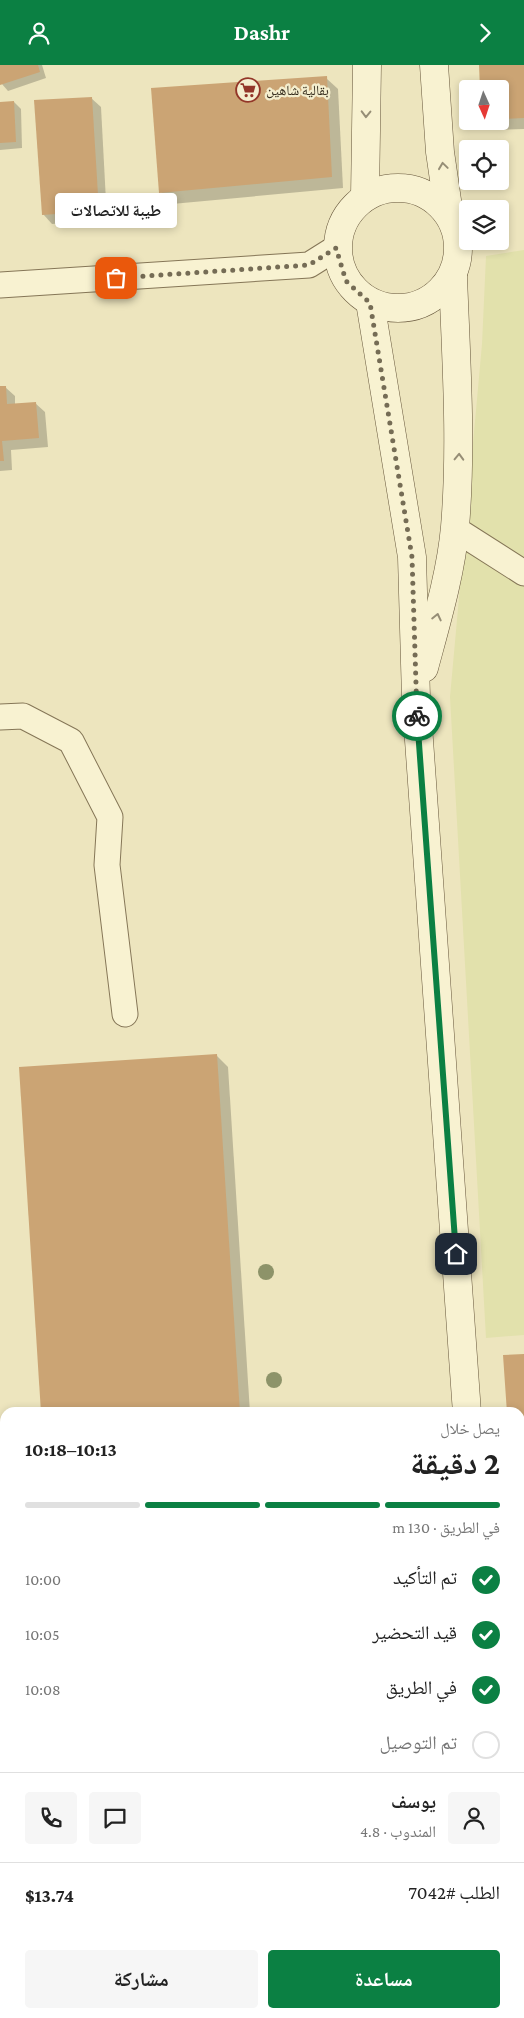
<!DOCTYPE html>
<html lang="ar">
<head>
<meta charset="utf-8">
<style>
	:root { --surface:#fff; --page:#f6f6f6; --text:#222; --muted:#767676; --line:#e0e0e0; --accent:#0b8043 }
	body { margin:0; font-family:"Crimson Pro","Noto Naskh Arabic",serif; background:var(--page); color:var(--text); direction:rtl; height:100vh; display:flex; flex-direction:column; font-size:19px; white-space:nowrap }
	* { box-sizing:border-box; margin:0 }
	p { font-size:16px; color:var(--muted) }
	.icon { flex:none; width:28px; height:28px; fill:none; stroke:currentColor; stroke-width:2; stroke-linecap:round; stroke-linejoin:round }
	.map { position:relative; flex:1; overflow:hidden; direction:ltr }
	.side { position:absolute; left:0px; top:1342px; width:525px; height:611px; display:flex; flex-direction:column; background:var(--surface); border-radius:15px 15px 0 0; box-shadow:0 2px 8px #0003; direction:rtl }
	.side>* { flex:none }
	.needle { width:32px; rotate:177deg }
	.buttons { position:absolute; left:459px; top:15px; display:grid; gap:10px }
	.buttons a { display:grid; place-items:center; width:50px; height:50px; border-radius:5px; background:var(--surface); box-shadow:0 2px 8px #0003; font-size:25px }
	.pin { position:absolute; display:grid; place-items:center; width:42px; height:42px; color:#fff; margin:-21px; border-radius:10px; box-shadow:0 2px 8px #0006 }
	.courier { position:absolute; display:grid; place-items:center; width:50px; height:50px; margin:-25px; border:4px solid #0b8043; border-radius:50%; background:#fff; color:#222; box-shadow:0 1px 6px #0007 }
	.bubble { position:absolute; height:35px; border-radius:5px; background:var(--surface); box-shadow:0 2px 8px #0003; font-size:16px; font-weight:700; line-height:35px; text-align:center; direction:rtl }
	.summary em { font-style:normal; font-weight:700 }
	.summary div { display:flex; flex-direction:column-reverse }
	.summary { display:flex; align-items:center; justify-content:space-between; height:85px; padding:0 25px }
	h1 { font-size:32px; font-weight:700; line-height:38px }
	.bar { display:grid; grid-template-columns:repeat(4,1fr); gap:8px 5px; align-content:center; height:60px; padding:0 25px }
	.bar i { height:6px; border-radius:4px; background:var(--line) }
	.bar .selected { background:var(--accent) }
	.bar p { grid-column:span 4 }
	.line { display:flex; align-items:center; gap:12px; padding:0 25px; border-top:1px solid var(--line) }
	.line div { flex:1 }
	.round { display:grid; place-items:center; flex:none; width:52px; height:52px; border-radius:5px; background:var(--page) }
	ol { padding:0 25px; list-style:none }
	li { display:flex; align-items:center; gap:15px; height:55px }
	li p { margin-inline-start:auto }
	li .icon { padding:5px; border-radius:50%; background:var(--accent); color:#fff; stroke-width:4 }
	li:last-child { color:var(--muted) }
	li i { width:28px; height:28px; border:2px solid var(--line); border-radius:50% }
	.primary-button { display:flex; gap:10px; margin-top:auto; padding:10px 25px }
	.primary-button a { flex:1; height:58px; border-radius:5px; background:var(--accent); color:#fff; font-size:20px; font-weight:700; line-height:58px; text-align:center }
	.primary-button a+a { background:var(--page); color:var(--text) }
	header { display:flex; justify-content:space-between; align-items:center; height:65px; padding:0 25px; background:var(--accent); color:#fff; font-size:22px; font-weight:700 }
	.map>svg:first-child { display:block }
	.farmland { fill:#e2e1ac }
	.shadow { fill:#0003 }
	.building { fill:#cba474 }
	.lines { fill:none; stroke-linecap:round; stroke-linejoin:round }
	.street-casing { stroke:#857657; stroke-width:27 }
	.secondary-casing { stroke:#66563b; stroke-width:29 }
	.street { stroke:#f8f2d1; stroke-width:25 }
	.secondary { stroke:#f8f2d1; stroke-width:28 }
	.tree { fill:#8d9369 }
	.oneway { stroke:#968e76 }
	.done { stroke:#756c55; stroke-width:5; stroke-dasharray:0 9 }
	.route { stroke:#0b8043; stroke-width:6 }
	.labels { text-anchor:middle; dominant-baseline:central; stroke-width:4.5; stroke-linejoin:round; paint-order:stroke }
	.poi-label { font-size:14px; fill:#342b1c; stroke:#f4eece; text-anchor:start }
</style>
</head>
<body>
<header><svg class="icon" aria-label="forward" viewBox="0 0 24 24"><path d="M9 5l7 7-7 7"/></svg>Dashr<svg class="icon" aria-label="person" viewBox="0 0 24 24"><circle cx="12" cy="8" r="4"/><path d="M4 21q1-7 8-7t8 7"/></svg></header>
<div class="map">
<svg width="524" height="1953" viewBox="0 0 524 1953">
	<rect width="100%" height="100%" fill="#ede5be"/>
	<g class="farmland">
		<path d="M524 185V1270L486 1273 450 632 482 279 486 191Z"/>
		<path d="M520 1460H524V1688L520 1618Z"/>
	</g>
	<g class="shadow">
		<path d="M0 0H42L46 13 8 26 2 19Z"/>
		<path d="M480 0H524V64L494 65 485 56H500V24Z"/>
		<path d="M326 13 338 24 343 123 172 139 161 127Z"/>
		<path d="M91 33 101 42 107 155 52 159 43 149Z"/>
		<path d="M14 37 21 44 22 83 0 85V38Z"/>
		<path d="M0 322H5L15 331V340L35 338 45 347 48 382 11 385 12 405 0 406Z"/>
		<path d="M216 990 228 1002 250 1348H43Z"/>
		<path d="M524 1290V1365H520V1348Z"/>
		<rect x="0" y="1388" width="5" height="72"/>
		<rect x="401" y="1949" width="40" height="4"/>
	</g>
	<g class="building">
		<path d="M0 0H38L40 7 0 20Z"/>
		<path d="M479 0H524V53L500 54V24H480Z"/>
		<path d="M327 11 332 112 159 128 151 23Z"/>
		<path d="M92 32 99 146 42 150 34 35Z"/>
		<path d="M14 36 16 77 0 78V37Z"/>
		<path d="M0 321H6L7 339 36 337 39 373 2 376 4 396H0Z"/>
		<path d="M217 989 240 1348H41L19 1002Z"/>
		<path d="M524 1289V1356H520V1348H507L503 1290Z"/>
		<path d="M5 1386V1453H0V1387Z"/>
		<rect x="400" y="1949" width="31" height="4"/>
	</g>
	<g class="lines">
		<g class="street-casing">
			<g id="street">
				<path d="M0 220 309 200 336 183"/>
				<path d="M455 464 524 508"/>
				<path d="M0 652 23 651 71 676 110 752 107 800 125 949"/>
				<path d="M520 1460H524"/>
				<path d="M0 1767 5 1766"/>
			</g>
		</g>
		<g class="secondary-casing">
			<g id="secondary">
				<path d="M434 0 440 87 449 149"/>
				<circle cx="398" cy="183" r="60"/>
				<path d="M365 132 367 0"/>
				<path d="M370 237 412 492 416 633 467 1348"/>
				<path d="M424 603C436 558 451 508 455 462 462 378 456 294 453 211"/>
				<path d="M509 1949V1953"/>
			</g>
		</g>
		<use href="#street" class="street"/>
		<use href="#secondary" class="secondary"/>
	</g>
	<g class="tree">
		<circle cx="266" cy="1207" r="8"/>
		<circle cx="274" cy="1315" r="8"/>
	</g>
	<defs><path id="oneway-chevron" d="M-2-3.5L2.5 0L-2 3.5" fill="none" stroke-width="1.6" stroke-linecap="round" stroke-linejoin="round" transform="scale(1.25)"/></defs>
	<g class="oneway">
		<use href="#oneway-chevron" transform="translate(366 49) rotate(91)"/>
		<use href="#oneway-chevron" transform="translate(443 101) rotate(-98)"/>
		<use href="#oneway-chevron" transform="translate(459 392) rotate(-88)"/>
		<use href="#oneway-chevron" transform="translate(437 552) rotate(-77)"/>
	</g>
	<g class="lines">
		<path class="done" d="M116 213 309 200 336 183 346 216 370 238 412 492 417 651"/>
		<path class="route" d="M417 651 456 1189"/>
	</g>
	<defs>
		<g id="supermarket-ring" transform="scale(1.25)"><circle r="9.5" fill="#f4eece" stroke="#933628" stroke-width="1.5"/><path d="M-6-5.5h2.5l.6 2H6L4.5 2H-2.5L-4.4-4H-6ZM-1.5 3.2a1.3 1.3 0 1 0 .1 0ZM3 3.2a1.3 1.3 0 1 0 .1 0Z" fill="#933628"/></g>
	</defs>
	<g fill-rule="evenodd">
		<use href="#supermarket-ring" x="248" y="25"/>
	</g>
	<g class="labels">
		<g class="poi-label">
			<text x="266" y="25">بقالية شاهين</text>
		</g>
	</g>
</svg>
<div class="buttons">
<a><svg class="needle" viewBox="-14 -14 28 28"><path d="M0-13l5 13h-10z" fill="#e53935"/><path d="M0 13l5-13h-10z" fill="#767676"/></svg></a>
<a><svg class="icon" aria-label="locate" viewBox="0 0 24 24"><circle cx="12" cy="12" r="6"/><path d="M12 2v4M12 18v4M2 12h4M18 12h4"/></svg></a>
<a><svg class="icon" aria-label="layers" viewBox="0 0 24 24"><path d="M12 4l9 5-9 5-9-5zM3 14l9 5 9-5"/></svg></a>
</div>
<div class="pin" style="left:116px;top:213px;background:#ea580c"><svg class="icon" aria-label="bag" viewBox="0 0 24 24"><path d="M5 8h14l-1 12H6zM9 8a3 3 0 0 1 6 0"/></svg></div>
<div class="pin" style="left:456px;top:1189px;background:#1f2937"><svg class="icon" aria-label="home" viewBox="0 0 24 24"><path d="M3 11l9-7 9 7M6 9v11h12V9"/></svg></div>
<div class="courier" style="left:417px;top:651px"><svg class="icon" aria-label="bike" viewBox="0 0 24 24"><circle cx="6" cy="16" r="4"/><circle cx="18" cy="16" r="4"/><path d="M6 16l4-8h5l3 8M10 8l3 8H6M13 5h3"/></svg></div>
<div class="bubble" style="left:55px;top:128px;width:122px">طيبة للاتصالات</div>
<section class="side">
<div class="summary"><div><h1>2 دقيقة</h1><p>يصل خلال</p></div><em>10:13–10:18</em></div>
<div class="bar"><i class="selected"></i><i class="selected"></i><i class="selected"></i><i></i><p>في الطريق · 130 m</p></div>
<ol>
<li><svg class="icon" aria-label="check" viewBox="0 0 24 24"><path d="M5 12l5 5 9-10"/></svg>تم التأكيد<p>10:00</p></li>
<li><svg class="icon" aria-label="check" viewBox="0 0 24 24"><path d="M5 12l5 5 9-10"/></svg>قيد التحضير<p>10:05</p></li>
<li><svg class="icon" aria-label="check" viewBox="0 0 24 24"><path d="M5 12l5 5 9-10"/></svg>في الطريق<p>10:08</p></li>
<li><i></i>تم التوصيل</li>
</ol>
<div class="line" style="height:90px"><a class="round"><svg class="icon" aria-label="person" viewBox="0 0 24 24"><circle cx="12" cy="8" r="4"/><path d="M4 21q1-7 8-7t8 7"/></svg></a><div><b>يوسف</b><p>المندوب · 4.8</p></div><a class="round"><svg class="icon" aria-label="chat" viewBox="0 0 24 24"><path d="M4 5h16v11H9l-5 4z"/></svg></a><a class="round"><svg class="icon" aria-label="phone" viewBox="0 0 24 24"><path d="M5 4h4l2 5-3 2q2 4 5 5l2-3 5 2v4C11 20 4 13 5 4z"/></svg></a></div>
<div class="line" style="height:65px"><div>الطلب #7042</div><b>$13.74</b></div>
<div class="primary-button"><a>مساعدة</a><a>مشاركة</a></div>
</section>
</div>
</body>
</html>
